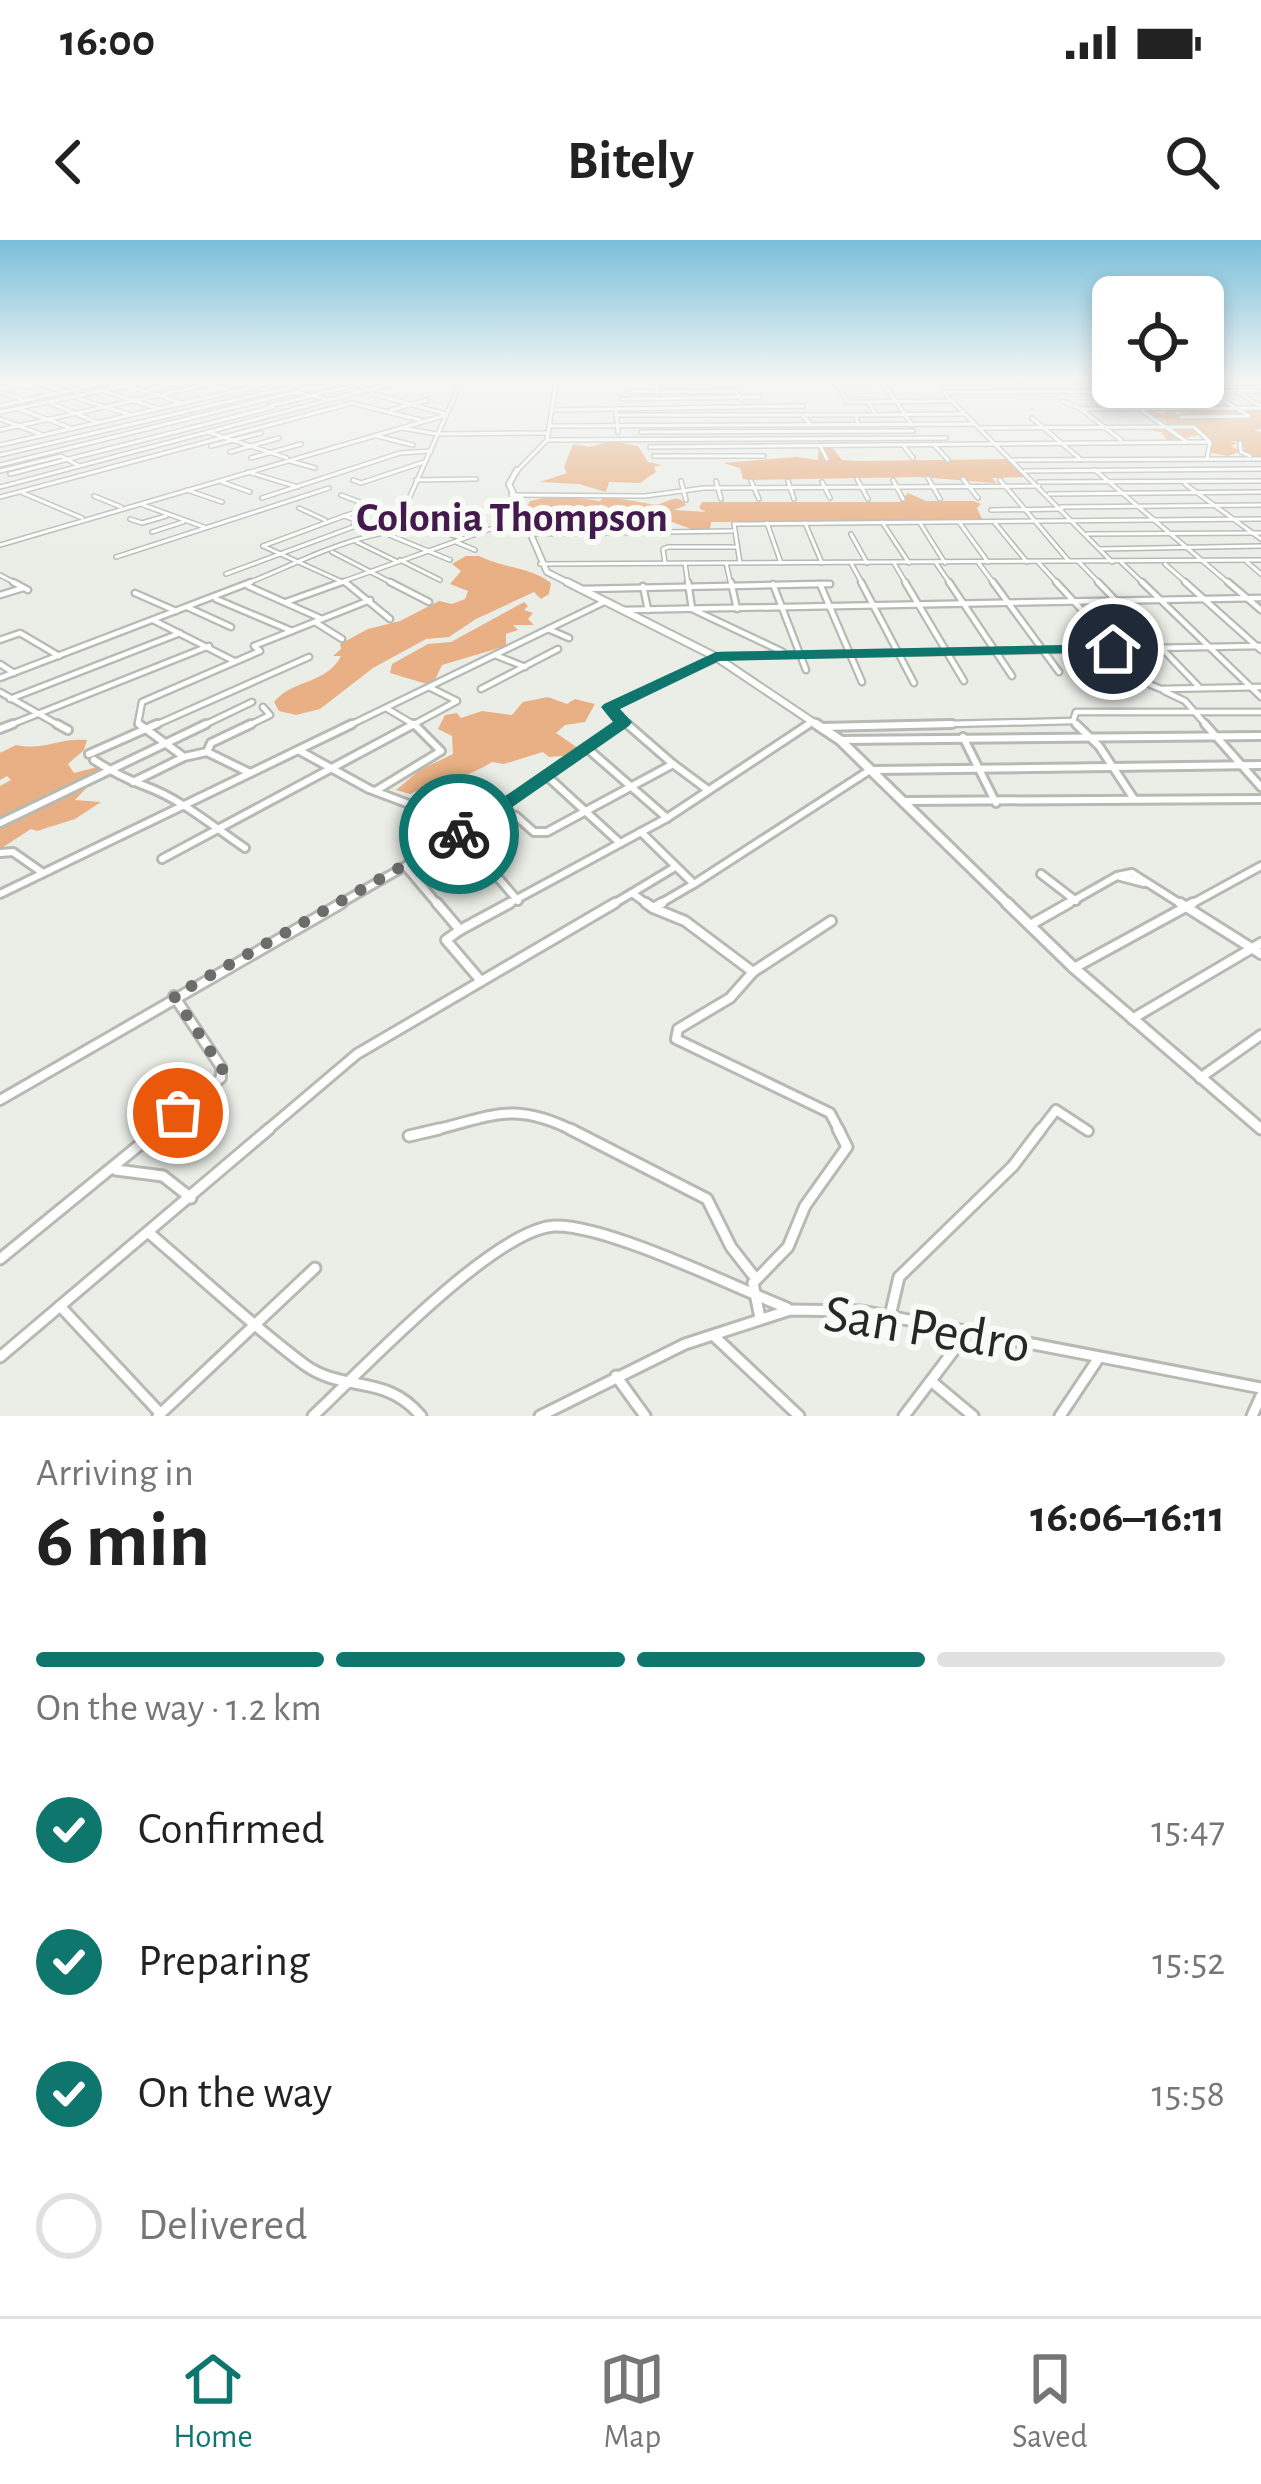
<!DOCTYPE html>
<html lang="en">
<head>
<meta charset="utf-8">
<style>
	:root { --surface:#fff; --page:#f2f2f2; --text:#222; --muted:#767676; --line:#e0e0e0; --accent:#0f766e }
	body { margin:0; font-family:"Alegreya Sans",sans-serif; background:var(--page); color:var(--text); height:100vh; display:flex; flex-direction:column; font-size:45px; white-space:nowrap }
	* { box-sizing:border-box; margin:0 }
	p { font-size:39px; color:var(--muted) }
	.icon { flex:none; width:66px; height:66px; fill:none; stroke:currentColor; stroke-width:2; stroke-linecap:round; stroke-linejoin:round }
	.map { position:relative; height:1176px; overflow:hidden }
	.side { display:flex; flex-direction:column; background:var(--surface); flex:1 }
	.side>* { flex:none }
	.controls { position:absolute; left:1092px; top:36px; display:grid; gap:24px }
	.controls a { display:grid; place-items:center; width:132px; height:132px; border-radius:18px; background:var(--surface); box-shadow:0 6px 18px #0003; font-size:60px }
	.pin { position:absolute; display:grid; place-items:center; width:102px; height:102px; color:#fff; margin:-51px; border:6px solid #fff; border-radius:50%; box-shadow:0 3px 12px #0007 }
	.courier { position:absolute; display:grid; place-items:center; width:120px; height:120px; margin:-60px; border:9px solid #0f766e; border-radius:50%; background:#fff; color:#222; box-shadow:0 3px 15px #0007 }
	.head em { font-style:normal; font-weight:700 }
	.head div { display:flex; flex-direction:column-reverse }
	.head { display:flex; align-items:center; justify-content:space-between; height:204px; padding:0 36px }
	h1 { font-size:78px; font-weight:700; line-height:90px }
	.bar { display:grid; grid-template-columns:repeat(4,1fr); gap:18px 12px; align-content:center; height:144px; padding:0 36px }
	.bar i { height:15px; border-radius:9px; background:var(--line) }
	.bar .selected { background:var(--accent) }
	.bar p { grid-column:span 4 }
	ol { padding:0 36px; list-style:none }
	li { display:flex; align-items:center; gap:36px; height:132px }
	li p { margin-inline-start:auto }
	li .icon { padding:12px; border-radius:50%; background:var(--accent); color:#fff; stroke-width:4 }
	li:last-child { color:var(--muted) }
	li i { width:66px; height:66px; border:6px solid var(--line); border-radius:50% }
	.status { display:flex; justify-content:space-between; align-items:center; height:84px; padding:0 60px; background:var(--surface); direction:ltr }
	.status svg { height:33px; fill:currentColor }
	header { display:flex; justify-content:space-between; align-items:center; height:156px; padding:0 36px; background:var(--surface); font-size:54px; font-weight:700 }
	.tab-bar { display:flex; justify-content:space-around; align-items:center; height:168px; border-top:3px solid var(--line); background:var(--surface); font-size:33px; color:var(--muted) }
	.tab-bar a { display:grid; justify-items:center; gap:6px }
	.tab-bar .selected { color:var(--accent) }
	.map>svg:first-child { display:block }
	.forest { fill:#e9b085 }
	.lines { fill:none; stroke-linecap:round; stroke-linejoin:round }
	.minor-far4-casing { stroke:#b7b9b3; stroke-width:6 }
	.minor-far3-casing { stroke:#b7b9b3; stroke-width:9 }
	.minor-far2-casing { stroke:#b7b9b3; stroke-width:12 }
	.minor-far1-casing { stroke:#b7b9b3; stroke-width:14 }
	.minor-casing { stroke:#b7b9b3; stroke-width:15 }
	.major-far4-casing { stroke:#b7b9b3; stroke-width:6 }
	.major-far3-casing { stroke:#b7b9b3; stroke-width:8 }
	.major-far2-casing { stroke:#b7b9b3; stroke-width:10 }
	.major-far1-casing { stroke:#b7b9b3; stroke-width:14 }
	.major-casing { stroke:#b7b9b3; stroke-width:15 }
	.minor-far4 { stroke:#fff; stroke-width:3 }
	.minor-far3 { stroke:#fff; stroke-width:4.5 }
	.minor-far2 { stroke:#fff; stroke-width:6 }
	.minor-far1 { stroke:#fff; stroke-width:8 }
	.minor { stroke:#fff; stroke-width:9 }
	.major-far4 { stroke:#fff; stroke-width:3 }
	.major-far3 { stroke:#fff; stroke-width:4.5 }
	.major-far2 { stroke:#fff; stroke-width:6 }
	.major-far1 { stroke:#fff; stroke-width:8 }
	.major { stroke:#fff; stroke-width:9 }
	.route { fill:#0f766e }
	.done { stroke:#6c6d6a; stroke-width:12; stroke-dasharray:0 21.6 }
	.labels { text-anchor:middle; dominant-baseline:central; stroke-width:12; stroke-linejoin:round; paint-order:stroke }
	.far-quarter-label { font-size:42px; font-weight:bold; fill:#44194d; stroke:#f8faf5 }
	.near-street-label { font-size:54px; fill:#272826; stroke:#f8faf5 }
</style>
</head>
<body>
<div class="status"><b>16:00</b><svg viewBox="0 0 49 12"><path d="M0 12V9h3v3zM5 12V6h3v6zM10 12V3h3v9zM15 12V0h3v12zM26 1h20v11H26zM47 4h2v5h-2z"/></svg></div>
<header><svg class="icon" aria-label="back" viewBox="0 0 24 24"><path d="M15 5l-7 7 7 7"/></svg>Bitely<svg class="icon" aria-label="search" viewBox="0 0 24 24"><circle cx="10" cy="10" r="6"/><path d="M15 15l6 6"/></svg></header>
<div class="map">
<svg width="1261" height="1176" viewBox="0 0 1261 1176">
	<rect width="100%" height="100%" fill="#ebede7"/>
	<g class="forest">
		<path d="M1147 169 1163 174 1173 169 1177 175 1186 172 1178 169H1261V189L1253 190 1261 192V218L1242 212 1245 208 1236 201H1228L1238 203 1231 206 1241 211 1228 216 1208 212 1213 205 1205 202 1204 194 1168 201 1161 192 1139 189H1159L1167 182 1144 172Z"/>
		<path d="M612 201 638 206 648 222 662 225 654 227 656 232 640 243 609 242 606 252 579 244 540 242 567 233 564 227 573 204 590 207Z"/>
		<path d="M819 204 830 205 842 220 860 221 1007 219 1025 237 992 238 996 243 920 237 749 240 743 239 740 228 723 223 796 217 818 220Z"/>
		<path d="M908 253 926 261H974L981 264 977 268 982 279 711 282 710 289 694 290 672 282 655 289 570 282 586 274 640 272 647 269 644 267 534 272 525 269 530 261 557 255 600 261 605 256 656 265C666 263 678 252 686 265L674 270 706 272 699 268 702 262H900Z"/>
		<path d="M479 316C505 329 529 326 551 343L549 354 541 359 534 352 476 379 488 371 449 397 426 399 373 428 320 469 296 475 279 471 274 462C293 439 327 444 341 416H333L341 409 340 404 368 389 400 381 439 361 452 364 465 359 468 351 450 344 461 331 452 324 466 316Z"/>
		<path d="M524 362 528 366 524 370 533 373 528 379 534 385H513L518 390 506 394V406L442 425 434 442 427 444 390 433 392 424 428 404 451 402Z"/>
		<path d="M548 457 567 464 575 459 595 464 585 482 565 485 556 493 578 508 574 515 549 517 543 512 504 524 492 522C464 540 437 541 410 554L396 550 420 530 453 514 452 496 438 489 445 475 457 473 461 478 482 471 512 475 523 462Z"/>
		<path d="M87 500 84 510 68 524 74 533 109 524 75 560 101 562 75 579 37 591 31 589 0 609V546L11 540 7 536 0 540V513L16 505C46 511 55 498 87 500Z"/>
	</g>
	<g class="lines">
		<g class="minor-far4-casing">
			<g id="minor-far4">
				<path d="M14 142 51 153"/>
				<path d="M59 142 73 148"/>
				<path d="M409 142 415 144"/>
				<path d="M797 142 1113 144"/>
				<path d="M0 143 5 142"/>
				<path d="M836 144 848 162H868"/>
				<path d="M884 144 912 185"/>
				<path d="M1203 144 1261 143"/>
				<path d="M129 146 179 162"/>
				<path d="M0 149 36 142"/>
				<path d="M147 150 182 142"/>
				<path d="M0 152 21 159"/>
				<path d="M106 152 156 168"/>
				<path d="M629 152 736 151 742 160"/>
				<path d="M944 152 1261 151"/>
				<path d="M1183 152 1208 167"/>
				<path d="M370 153 446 174"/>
				<path d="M1105 153 1128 169"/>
				<path d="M1131 153 1156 168"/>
				<path d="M1160 153 1184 168"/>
				<path d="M1239 153 1261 166"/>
				<path d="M657 154 656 144 713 142"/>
				<path d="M945 154 1112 322"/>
				<path d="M77 158 128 174"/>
				<path d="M622 159 760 157"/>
				<path d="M1062 161 1081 169 1261 168"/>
				<path d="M50 163 99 183"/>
				<path d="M0 166 107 142 119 147"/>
				<path d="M270 166 367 142"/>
				<path d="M19 169 68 187"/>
				<path d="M1081 169 1121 200"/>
				<path d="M391 170 427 160"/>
				<path d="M552 170 803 166"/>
				<path d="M616 171 618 192"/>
				<path d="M1142 171 1186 201"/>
				<path d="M0 172 143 142"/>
				<path d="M616 175H802L811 185"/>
				<path d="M805 175H855"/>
				<path d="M876 175 868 162 951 161"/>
				<path d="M1181 177 1249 176 1212 153"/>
				<path d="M1032 178 1079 218"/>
				<path d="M0 179 40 194"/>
				<path d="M858 185 856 175 963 174"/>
				<path d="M549 186 975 184"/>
				<path d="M1194 187 1210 202 1207 219"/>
				<path d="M402 188 437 194 548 193"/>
				<path d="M982 188 1194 187"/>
				<path d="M0 190 218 142"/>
				<path d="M208 192 287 218"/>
				<path d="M641 192 913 191"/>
				<path d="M377 196 413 205"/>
				<path d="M547 200 946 198"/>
				<path d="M1240 203 1241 212 1250 216"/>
				<path d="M0 205 275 142"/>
				<path d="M903 205 913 218"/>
				<path d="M934 205 948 220"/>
				<path d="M211 206 261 193"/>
				<path d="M820 206 827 219"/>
				<path d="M650 207 1210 202"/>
				<path d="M230 212 279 198"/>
				<path d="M0 215 312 142"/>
				<path d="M654 216H764"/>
				<path d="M251 218 301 204"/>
				<path d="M1013 220 1261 219"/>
				<path d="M290 221 315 228"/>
				<path d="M0 225 296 152 325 159"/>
				<path d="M1095 230 1231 345"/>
				<path d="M0 231 61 216 79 226"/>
				<path d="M1025 231 1261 229"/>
				<path d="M248 232 298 247"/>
				<path d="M10 234 273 167"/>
				<path d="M928 238 940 259"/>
				<path d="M857 239 868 259"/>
				<path d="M963 239 978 258"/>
				<path d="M353 240 361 243 424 222"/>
				<path d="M416 240 476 239"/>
				<path d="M893 240 903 259"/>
				<path d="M1000 240 1068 320"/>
				<path d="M681 241 686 260"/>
				<path d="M716 241 721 259"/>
				<path d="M751 241 759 259"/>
				<path d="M788 241 794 259"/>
				<path d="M222 242 250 252"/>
				<path d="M822 242 830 258"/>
				<path d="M1039 242 1261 241"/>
				<path d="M1185 244 1261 299"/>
				<path d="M0 247 397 142"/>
				<path d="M187 250 222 262"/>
				<path d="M23 253 82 278"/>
				<path d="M1049 254 1261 252"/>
				<path d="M341 255 375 268"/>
				<path d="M511 255 645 256 704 248 1039 246"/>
				<path d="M94 256 121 267"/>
				<path d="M0 257 352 163 420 180"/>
				<path d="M262 258 400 213 431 211"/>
				<path d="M143 265 204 287"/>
				<path d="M1061 267 1261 265"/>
				<path d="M299 268 325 280"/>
				<path d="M991 270 1062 269"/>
				<path d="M130 279 142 283 166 276"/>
				<path d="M882 282 909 323"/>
				<path d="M959 282 988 322"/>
				<path d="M767 283 781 323"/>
				<path d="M805 283 822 323"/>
				<path d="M920 283 945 323"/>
				<path d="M995 283 1027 322"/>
				<path d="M395 290 461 142"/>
				<path d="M152 292 183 282"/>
				<path d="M382 292 450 320"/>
				<path d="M527 294 732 291"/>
				<path d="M851 294 867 323"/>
				<path d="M1087 294 1261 293"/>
				<path d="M357 302 396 321"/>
				<path d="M456 302 475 310"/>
				<path d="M0 305 446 175"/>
				<path d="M263 306 349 345"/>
				<path d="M263 306 344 276"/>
				<path d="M1100 309 1261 306"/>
				<path d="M332 312 396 345"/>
				<path d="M116 317 329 248"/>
				<path d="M400 320 440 340"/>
				<path d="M978 322 995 345"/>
				<path d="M1038 322 1059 345"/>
				<path d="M1079 322 1101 345"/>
				<path d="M1121 322 1145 345"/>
				<path d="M1247 322 1261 334"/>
				<path d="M665 323 663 309 668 307H735"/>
				<path d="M685 323 688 345"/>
				<path d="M726 323 731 345"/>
				<path d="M740 323 734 284 1261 279"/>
				<path d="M851 323 863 345"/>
				<path d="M894 323 907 345"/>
				<path d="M936 323 951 345"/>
				<path d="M540 324 1261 320"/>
				<path d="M1165 324 1189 345"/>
				<path d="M226 334 353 287 356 280 344 276 363 270 402 271"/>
				<path d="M0 335 19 345"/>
				<path d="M243 345C310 319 389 271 461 298"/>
				<path d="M333 345 496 287 523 284"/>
				<path d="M770 345 820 344"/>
				<path d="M820 345 830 344"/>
			</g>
		</g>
		<g class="minor-far3-casing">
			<g id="minor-far3">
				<path d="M13 342 28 350"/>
				<path d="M345 342 390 379"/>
				<path d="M390 342 429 362"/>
				<path d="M688 342 692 369 783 412"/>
				<path d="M731 342 737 369"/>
				<path d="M861 342 914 443"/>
				<path d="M905 342 964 441"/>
				<path d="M949 342 1012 436"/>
				<path d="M993 342 1059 432"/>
				<path d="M1056 342 1151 445 1161 449 1261 447"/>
				<path d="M1098 342 1200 448"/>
				<path d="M1142 342 1261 457"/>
				<path d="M1185 342 1261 410"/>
				<path d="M1228 342 1261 370"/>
				<path d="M773 344 806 430"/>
				<path d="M830 344H820L862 442"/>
				<path d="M248 346 322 379"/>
				<path d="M643 346 648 370"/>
				<path d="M583 349 820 344"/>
				<path d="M135 353 176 371"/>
				<path d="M0 355 23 348"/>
				<path d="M216 359 292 391"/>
				<path d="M286 362 342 342"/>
				<path d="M187 367 231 387"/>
				<path d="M623 370 1261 358"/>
				<path d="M153 380 234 421"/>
				<path d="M315 382 342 399"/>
				<path d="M548 389 569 398"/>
				<path d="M0 400 20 393 59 416"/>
				<path d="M495 415 525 427"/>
				<path d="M0 424 14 433"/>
				<path d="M0 438 251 342"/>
				<path d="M481 449 558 409"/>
				<path d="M1164 451 1185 461 1208 487"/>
				<path d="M0 452 62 487"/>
				<path d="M10 459 180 393"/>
				<path d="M386 468 418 487"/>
				<path d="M5 487 209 406"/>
				<path d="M143 487 138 483 142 462 260 411 254 406 370 360"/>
				<path d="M151 487 309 417"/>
				<path d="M200 487 252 462"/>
				<path d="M245 487 270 475 263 467"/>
				<path d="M346 487 604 362"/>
				<path d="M409 487 457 461 429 447"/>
				<path d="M616 487 623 482"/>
				<path d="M631 487 609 468 721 416 1261 406"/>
				<path d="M804 487 813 481"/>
				<path d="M826 487 1073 481"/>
				<path d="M1079 487 1073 481 1076 472H1261"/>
			</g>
		</g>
		<g class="minor-far2-casing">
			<g id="minor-far2">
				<path d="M57 484 68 490"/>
				<path d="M139 484 184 517 207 512 250 533"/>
				<path d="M627 484 673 524"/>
				<path d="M1076 484 1099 506 1134 559"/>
				<path d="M1205 484 1261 547"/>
				<path d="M821 487 952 484"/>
				<path d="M0 489 13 484"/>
				<path d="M963 497 996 563"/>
				<path d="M840 500 1261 496"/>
				<path d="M588 509 667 578"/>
				<path d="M300 511 369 549 470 587"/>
				<path d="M207 512 211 503 251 484"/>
				<path d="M89 514 157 484"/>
				<path d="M94 520C112 532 126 539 145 546 181 559 214 587 245 608"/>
				<path d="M875 530 1261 525"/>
				<path d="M548 537 620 603"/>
				<path d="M133 542 184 517"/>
				<path d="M377 550 441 511 414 484"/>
				<path d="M905 561 1261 559"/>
				<path d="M498 571 516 576 534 592H547L673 524 708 550"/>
				<path d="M0 583 206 484"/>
				<path d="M641 592 694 644 870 530"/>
				<path d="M462 595 518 661"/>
				<path d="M0 613 13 612 43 633"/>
				<path d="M162 619 414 484"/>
				<path d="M406 627 439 666"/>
				<path d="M1041 634 1076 661"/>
				<path d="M1117 636 1144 643"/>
				<path d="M0 654 352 484"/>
				<path d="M336 666 461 594 620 484"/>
				<path d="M504 666 667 578 809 484"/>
				<path d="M610 666 632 653"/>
				<path d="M650 666 632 653 675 627"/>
				<path d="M656 666 692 645"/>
				<path d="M1064 666 1117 636 1132 633 1184 666"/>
				<path d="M1188 666 1261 626"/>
			</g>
		</g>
		<g class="minor-far1-casing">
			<g id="minor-far1">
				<path d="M437 663 460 690 510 663"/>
				<path d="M646 663 653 668 662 663"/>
				<path d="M1180 663 1261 714"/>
				<path d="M653 668 685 681 753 732 831 681"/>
				<path d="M1032 684 1069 663"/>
				<path d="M460 690 446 700 481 741"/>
				<path d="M1074 728 1193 663"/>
				<path d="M753 732 730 758 678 789 676 799 830 873 840 892"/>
				<path d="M1132 779 1261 703"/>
				<path d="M1200 838 1261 795"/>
				<path d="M0 860 342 663"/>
				<path d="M155 892 221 838V827L174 756"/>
				<path d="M265 892 357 814 615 663"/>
				<path d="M426 892C492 877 512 859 576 892"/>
				<path d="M1039 892 1056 870 1088 891"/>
			</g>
		</g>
		<g class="minor-casing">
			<g id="minor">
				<path d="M570 889 707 959 731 1007 756 1039"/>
				<path d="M409 896 439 889"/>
				<path d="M116 930 163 936 191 958"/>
				<path d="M149 993C201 1037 251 1085 305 1125 344 1153 385 1133 421 1176"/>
				<path d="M0 1019 159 889"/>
				<path d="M60 1066 160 1173"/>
				<path d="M890 1076 899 1037 1013 926 1041 889"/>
				<path d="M760 1078 753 1043 788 1007 805 966 847 907 838 889"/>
				<path d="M714 1096 799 1176"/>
				<path d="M0 1117 269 889"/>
				<path d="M616 1136 645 1176"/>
				<path d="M931 1141 973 1176"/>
				<path d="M158 1176 315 1028"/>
				<path d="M313 1176C360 1132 495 988 555 986 608 985 732 1046 787 1068"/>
				<path d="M540 1176 685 1104 790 1070 862 1071 1261 1148"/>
				<path d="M904 1176 967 1093"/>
				<path d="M1060 1176 1098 1119"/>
				<path d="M1252 1176 1261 1156"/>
			</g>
		</g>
		<g class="major-far4-casing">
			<path id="major-far4" d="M515 233 547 200 556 142"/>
		</g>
		<g class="major-far3-casing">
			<path id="major-far3" d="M517 230 509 244 547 332 573 345"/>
		</g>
		<g class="major-far2-casing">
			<path id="major-far2" d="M567 342 716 417 820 487"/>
		</g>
		<g class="major-far1-casing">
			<path id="major-far1" d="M816 484 840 500 1010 666"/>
		</g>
		<g class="major-casing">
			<path id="major" d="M1007 663 1074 728 1261 889"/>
		</g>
		<use href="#minor-far4" class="minor-far4"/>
		<use href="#minor-far3" class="minor-far3"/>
		<use href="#minor-far2" class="minor-far2"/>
		<use href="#minor-far1" class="minor-far1"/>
		<use href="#minor" class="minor"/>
		<use href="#major-far4" class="major-far4"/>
		<use href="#major-far3" class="major-far3"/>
		<use href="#major-far2" class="major-far2"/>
		<use href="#major-far1" class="major-far1"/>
		<use href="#major" class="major"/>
	</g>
	<linearGradient id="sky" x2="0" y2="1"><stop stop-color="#7abfdb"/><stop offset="0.46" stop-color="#f6f7f4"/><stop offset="1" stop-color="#f6f7f4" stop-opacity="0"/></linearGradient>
	<rect width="1261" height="307" fill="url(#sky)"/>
	<path class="route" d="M1113 404 1118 405V412L719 421 620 469 632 482 629 486 466 599 450 594 613 482 601 467 604 464 716 412Z"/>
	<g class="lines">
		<path class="done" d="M178 873 224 832 174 756 459 594"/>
	</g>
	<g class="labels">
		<g class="far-quarter-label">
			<text x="512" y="278">Colonia Thompson</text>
		</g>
		<g class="near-street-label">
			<text transform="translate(927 1090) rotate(9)">San Pedro</text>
		</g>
	</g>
</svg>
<div class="controls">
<a><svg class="icon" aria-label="locate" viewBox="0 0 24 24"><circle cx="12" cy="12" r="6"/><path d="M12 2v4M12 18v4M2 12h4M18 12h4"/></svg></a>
</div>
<div class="pin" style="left:178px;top:873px;background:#ea580c"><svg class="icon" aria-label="bag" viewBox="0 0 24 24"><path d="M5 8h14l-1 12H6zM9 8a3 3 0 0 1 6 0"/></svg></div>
<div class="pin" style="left:1113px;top:409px;background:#1f2937"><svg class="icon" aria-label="home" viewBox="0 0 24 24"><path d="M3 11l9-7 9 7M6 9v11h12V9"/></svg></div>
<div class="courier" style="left:459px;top:594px"><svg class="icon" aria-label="bike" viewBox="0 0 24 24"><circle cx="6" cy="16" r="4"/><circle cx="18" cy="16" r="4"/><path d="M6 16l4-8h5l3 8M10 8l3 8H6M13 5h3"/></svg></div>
</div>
<section class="side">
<div class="head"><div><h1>6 min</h1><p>Arriving in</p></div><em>16:06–16:11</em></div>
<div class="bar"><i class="selected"></i><i class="selected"></i><i class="selected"></i><i></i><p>On the way · 1.2 km</p></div>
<ol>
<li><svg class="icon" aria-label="check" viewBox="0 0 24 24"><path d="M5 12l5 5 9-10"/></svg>Confirmed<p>15:47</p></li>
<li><svg class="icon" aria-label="check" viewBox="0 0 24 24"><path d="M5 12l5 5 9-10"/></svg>Preparing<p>15:52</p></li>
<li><svg class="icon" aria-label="check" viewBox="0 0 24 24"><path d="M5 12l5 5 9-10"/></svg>On the way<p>15:58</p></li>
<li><i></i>Delivered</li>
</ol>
</section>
<nav class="tab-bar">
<a class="selected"><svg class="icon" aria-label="home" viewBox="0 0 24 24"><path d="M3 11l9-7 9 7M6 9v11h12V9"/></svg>Home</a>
<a><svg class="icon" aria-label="map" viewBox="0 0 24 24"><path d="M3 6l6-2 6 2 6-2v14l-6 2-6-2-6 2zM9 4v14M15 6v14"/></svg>Map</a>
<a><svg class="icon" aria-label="saved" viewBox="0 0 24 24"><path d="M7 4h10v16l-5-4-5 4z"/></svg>Saved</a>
</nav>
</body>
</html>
